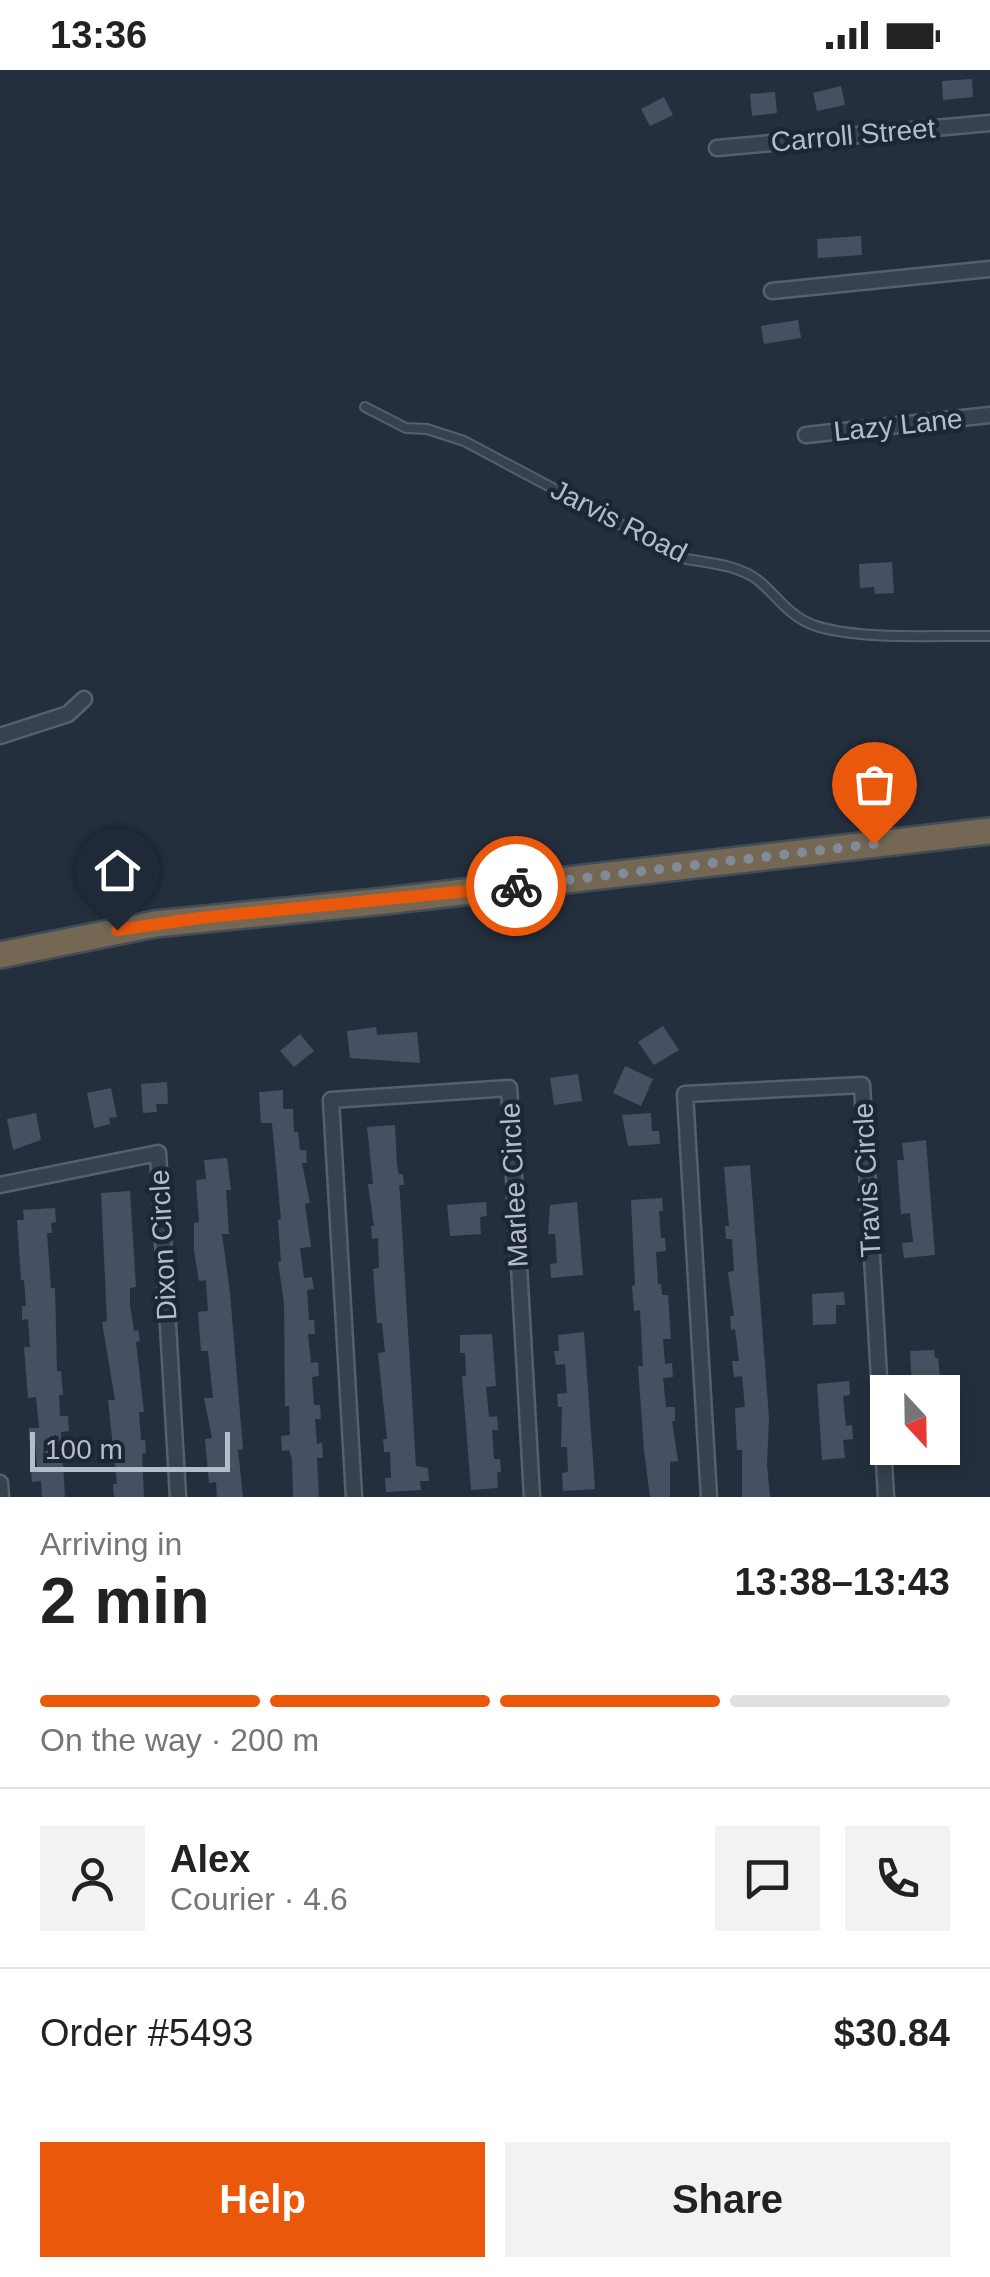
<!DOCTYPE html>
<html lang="en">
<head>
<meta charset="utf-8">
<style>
	:root { --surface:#fff; --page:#f2f2f2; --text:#222; --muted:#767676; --line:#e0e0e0; --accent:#ea580c }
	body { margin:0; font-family:Helvetica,sans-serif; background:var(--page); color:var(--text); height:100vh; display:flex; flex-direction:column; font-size:38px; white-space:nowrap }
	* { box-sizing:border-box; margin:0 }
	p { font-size:32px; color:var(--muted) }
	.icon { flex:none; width:55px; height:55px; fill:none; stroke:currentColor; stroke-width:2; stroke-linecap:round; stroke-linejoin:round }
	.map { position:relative; height:1427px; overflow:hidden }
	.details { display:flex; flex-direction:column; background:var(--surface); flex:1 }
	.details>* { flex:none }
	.needle { width:65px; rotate:158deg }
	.tools { position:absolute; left:870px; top:1305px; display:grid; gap:20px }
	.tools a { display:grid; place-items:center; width:90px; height:90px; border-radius:0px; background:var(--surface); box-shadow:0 5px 15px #0003; font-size:50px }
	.scale { position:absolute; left:30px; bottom:25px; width:200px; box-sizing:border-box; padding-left:10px; border:5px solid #b4bcc9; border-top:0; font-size:28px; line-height:35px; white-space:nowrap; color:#b4bcc9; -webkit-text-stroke:8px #1d2633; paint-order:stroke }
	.pin { position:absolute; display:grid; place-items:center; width:85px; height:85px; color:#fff; margin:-102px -42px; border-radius:50% 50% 50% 0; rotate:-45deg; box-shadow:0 0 10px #0007 }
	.pin .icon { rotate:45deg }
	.courier { position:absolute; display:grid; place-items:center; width:100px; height:100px; margin:-50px; border:8px solid #ea580c; border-radius:50%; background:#fff; color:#222; box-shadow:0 2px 12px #0007 }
	.summary em { font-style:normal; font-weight:600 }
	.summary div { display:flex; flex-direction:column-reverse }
	.summary { display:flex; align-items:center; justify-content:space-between; height:170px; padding:0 40px }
	h1 { font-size:65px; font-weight:600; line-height:75px }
	.bar { display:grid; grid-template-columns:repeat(4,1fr); gap:15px 10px; align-content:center; height:120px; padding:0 40px }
	.bar i { height:12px; border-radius:8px; background:var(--line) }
	.bar .selected { background:var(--accent) }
	.bar p { grid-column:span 4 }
	.line { display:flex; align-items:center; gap:25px; padding:0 40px; border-top:2px solid var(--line) }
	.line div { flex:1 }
	.round { display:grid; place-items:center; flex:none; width:105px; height:105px; border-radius:0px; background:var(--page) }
	.action { display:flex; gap:20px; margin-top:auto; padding:20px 40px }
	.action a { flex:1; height:115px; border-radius:0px; background:var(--accent); color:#fff; font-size:40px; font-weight:600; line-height:115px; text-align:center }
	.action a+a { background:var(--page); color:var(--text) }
	.status { display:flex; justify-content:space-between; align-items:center; height:70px; padding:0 50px; background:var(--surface); direction:ltr }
	.status svg { height:28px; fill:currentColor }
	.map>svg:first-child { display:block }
	.building { fill:#455162 }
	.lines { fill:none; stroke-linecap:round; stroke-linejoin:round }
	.lane-casing { stroke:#565f6c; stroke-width:12 }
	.street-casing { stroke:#565f6c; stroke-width:19 }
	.highway-casing { stroke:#434c59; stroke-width:30 }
	.lane { stroke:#38414e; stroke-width:8 }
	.street { stroke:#38414e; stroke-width:14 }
	.highway { stroke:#746855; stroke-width:25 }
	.done { stroke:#828b98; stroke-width:10; stroke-dasharray:0 18 }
	.route { stroke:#ea580c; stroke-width:12 }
	.labels { text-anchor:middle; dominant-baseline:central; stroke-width:9; stroke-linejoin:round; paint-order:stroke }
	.street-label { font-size:28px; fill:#b4bcc9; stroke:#1d2633 }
</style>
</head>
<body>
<div class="status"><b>13:36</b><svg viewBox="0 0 49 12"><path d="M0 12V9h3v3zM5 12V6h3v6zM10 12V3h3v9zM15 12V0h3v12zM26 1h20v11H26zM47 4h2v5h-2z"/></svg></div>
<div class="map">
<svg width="990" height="1427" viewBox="0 0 990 1427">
	<rect width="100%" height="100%" fill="#242f3e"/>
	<g class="building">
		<path d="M972 9 973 27 943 30 942 11Z"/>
		<path d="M841 16 845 35 817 41 813 23Z"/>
		<path d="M775 22 777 43 752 46 750 24Z"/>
		<path d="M664 27 673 45 650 56 641 39Z"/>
		<path d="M861 166 862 185 818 188 817 169Z"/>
		<path d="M798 250 801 268 764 274 761 256Z"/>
		<path d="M892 492 894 523 875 524 874 517 860 518 859 494Z"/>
		<path d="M663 956 679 980 654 995 638 972Z"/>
		<path d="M376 957 377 965 417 962 420 993 350 988 347 961Z"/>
		<path d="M300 964 314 981 294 997 280 981Z"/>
		<path d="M625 996 653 1009 641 1036 613 1023Z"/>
		<path d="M578 1004 582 1031 554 1035 550 1008Z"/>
		<path d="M167 1012 168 1034H156L157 1042 143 1043 141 1014Z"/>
		<path d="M111 1018 117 1047 109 1048 110 1054 94 1058 87 1023Z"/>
		<path d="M283 1020V1039H293L294 1062H298L300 1080H306L307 1093H302L310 1133 305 1134 311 1177 300 1178 304 1208 312 1207 314 1219 307 1220 309 1250H314L315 1264H308L311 1293 318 1292 319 1306 312 1307 314 1335H320L321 1349H315L317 1374 322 1373 323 1388H317L319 1427H293L292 1389 289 1380 282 1381 281 1366 290 1365 289 1336H285L284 1233 278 1192H281L278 1150 281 1149 272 1053H261L259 1022Z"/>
		<path d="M36 1043 41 1070 13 1080 7 1049Z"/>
		<path d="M651 1043 652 1061H659L660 1074 628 1076 622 1045Z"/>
		<path d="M395 1055 397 1095 399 1104H403L404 1115H399L400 1125 416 1396 428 1398 429 1411H420L421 1420 386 1422 385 1408H391L390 1382H384L383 1369H387L378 1283 385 1282 382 1253H377L373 1199 379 1198 378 1168 372 1169 371 1156H374L368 1114H373L367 1057Z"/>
		<path d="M926 1070 935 1185 904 1188 902 1173 913 1172 910 1143 901 1144 897 1090H904L902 1073Z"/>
		<path d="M227 1088 231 1120H226L229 1164H222L230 1223 243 1379 238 1380 243 1427H217L216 1412 209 1413 205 1369 212 1368 204 1328H213L208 1281H201L198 1242 208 1241 206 1210 199 1211 194 1181V1153L199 1152 196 1110 206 1109 204 1090Z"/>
		<path d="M750 1095 769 1348 767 1395 770 1427H742V1380H737L735 1338 745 1337 742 1306 734 1307 732 1291H739L735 1259 731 1260 730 1246H734L728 1202 734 1201 732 1169H726L725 1156H729L724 1097Z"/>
		<path d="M130 1121 136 1217 130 1218V1235L134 1261 138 1260 140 1271 136 1272 144 1342H139L141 1370H145L146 1383 142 1384 144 1427H114L113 1414H117L108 1330H115L102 1252 107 1251 101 1123Z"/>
		<path d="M662 1128 663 1141H659L661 1168H665L666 1181 656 1182 658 1214H661L662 1225H668L671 1269H663L665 1294 672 1293 673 1307 663 1308 666 1337H675V1351H672L678 1391 670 1392V1427H650L644 1381 638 1296H643L640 1240 634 1241 632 1216 635 1215 631 1130Z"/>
		<path d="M486 1132 487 1146 480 1147 481 1164 450 1166 447 1135Z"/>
		<path d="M577 1132 583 1205 551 1208 550 1194 557 1193 555 1164H548L550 1135Z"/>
		<path d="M55 1138 56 1152 51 1153 52 1163H47L51 1218H55L57 1301H61L63 1325H59L60 1346H68L69 1361 61 1362 65 1427H42L41 1411 32 1412 31 1397H37L35 1371H29V1358H39L36 1327 28 1328 24 1277H30L28 1249 22 1250V1236H26L24 1210H21L17 1150H24L23 1140Z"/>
		<path d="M844 1222 845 1235H836V1254L813 1255 812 1224Z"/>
		<path d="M584 1262 595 1419 563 1421 562 1403 568 1402 567 1377H561L562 1337H558L557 1324 567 1323 565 1294 556 1295 554 1281H559L558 1265Z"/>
		<path d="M492 1264 496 1316 486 1317 489 1347 497 1346 498 1360H492L494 1389H500L501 1402H497L498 1418 471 1420 462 1306H466L465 1283H460V1265Z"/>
		<path d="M934 1280 935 1288H938L942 1322H912L910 1281Z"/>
		<path d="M849 1311 850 1325 843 1326 846 1356 852 1355 853 1369 843 1370 845 1388 822 1390 817 1314Z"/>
	</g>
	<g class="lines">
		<g class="lane-casing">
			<path id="lane" d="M365 337 406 358 427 359 464 371 686 489C710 493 739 495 759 511 777 526 789 546 813 555 860 571 939 565 990 566"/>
		</g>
		<g class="street-casing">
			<g id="street">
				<path d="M717 78 990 53"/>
				<path d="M772 221 990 199"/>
				<path d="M806 365 990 345"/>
				<path d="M0 666 68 644 84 629"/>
				<path d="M0 1115 158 1083 178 1427"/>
				<path d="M0 1413 1 1427"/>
				<path d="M354 1427 331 1030 509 1018 532 1427"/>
				<path d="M709 1427 685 1024 862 1015 886 1427"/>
			</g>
		</g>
		<g class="highway-casing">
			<path id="highway" d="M0 885 155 854 385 831 990 761"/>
		</g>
		<use href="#lane" class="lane"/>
		<use href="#street" class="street"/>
		<use href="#highway" class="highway"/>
	</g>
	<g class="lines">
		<path class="done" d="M516 816 874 774"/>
		<path class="route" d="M117 860 200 848 516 816"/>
	</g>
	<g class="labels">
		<g class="street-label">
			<text transform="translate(853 65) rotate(-5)">Carroll Street</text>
			<text transform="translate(898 355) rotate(-6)">Lazy Lane</text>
			<text transform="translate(619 451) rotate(27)">Jarvis Road</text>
			<text transform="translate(867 1110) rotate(-93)">Travis Circle</text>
			<text transform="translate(514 1115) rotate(-93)">Marlee Circle</text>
			<text transform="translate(163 1175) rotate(-93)">Dixon Circle</text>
		</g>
	</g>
</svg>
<div class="tools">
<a><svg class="needle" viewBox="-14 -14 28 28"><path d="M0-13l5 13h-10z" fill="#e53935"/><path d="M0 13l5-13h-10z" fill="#767676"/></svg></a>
</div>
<div class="scale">100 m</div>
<div class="pin" style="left:874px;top:774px;background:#ea580c"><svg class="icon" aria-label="bag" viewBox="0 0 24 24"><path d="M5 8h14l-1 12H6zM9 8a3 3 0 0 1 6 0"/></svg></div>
<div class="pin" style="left:117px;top:860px;background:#1f2937"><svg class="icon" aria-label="home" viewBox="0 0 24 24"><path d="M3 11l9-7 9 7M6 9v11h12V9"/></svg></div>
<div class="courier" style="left:516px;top:816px"><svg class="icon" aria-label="bike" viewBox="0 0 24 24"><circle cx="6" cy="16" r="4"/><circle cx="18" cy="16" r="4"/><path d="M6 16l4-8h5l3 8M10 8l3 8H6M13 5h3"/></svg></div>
</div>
<section class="details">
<div class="summary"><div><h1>2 min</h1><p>Arriving in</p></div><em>13:38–13:43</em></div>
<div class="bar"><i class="selected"></i><i class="selected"></i><i class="selected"></i><i></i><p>On the way · 200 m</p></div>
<div class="line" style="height:180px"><a class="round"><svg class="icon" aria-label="person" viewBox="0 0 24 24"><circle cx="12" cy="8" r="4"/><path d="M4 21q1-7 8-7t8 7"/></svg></a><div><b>Alex</b><p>Courier · 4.6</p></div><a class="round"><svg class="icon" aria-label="chat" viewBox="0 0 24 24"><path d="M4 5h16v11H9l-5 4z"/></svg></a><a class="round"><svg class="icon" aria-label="phone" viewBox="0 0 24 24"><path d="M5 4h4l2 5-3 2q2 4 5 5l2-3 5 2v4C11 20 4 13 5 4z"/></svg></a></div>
<div class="line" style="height:130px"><div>Order #5493</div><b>$30.84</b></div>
<div class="action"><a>Help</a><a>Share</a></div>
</section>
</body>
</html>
